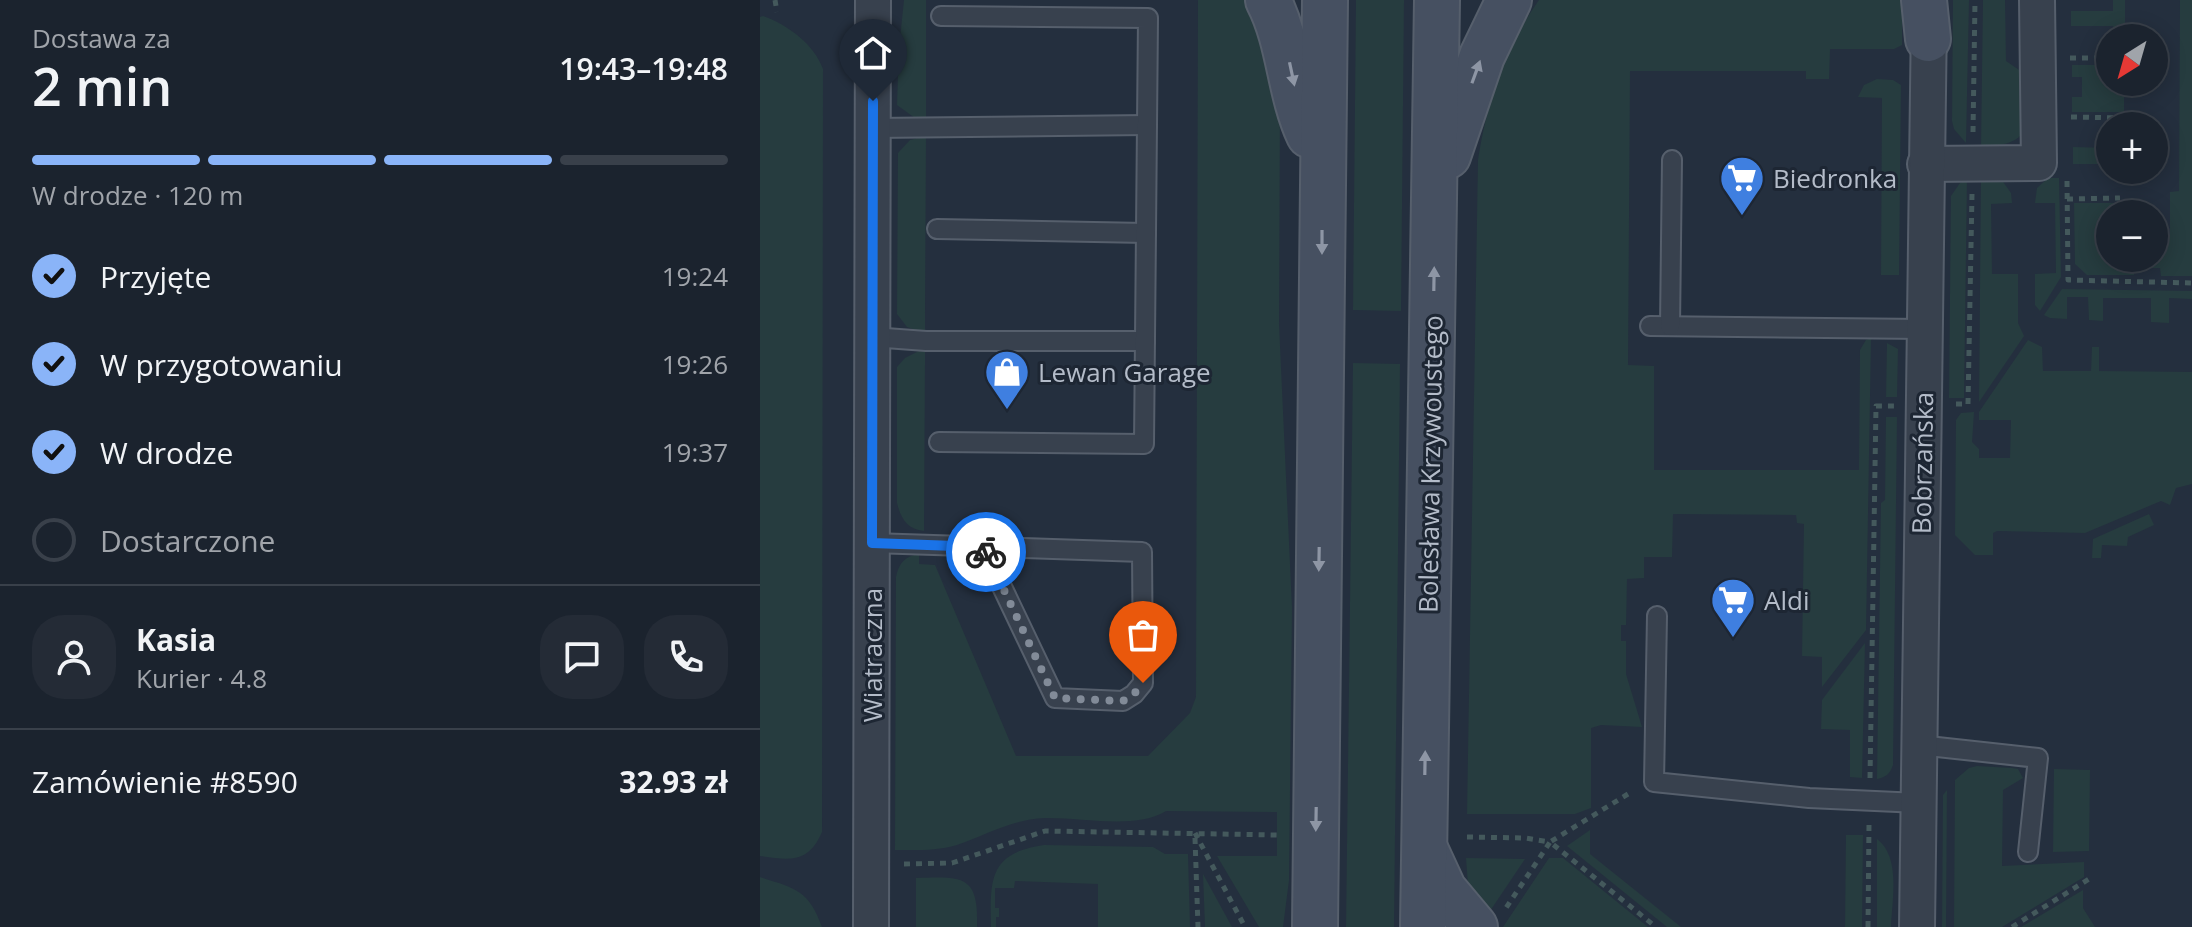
<!DOCTYPE html>
<html lang="pl">
<head>
<meta charset="utf-8">
<style>
	:root { --surface:#1b232e; --page:#242b36; --text:#f1f3f6; --muted:#a0a4aa; --line:#39404a; --accent:#8ab4f8 }
	body { margin:0; font-family:"Open Sans",sans-serif; background:var(--page); color:var(--text); height:100vh; display:flex; flex-direction:column; font-size:30px; white-space:nowrap }
	* { box-sizing:border-box; margin:0 }
	p { font-size:26px; color:var(--muted) }
	.icon { flex:none; width:44px; height:44px; fill:none; stroke:currentColor; stroke-width:2; stroke-linecap:round; stroke-linejoin:round }
	.map { position:relative; flex:1; overflow:hidden }
	.sheet { display:flex; flex-direction:column; background:var(--surface); width:760px }
	.sheet>* { flex:none }
	.needle { width:52px; rotate:217deg }
	.tools { position:absolute; left:1336px; top:24px; display:grid; gap:16px }
	.tools a { display:grid; place-items:center; width:72px; height:72px; border-radius:50%; background:var(--surface); box-shadow:0 4px 20px #0003,0 0 0 2px var(--line); font-size:40px }
	.pin { position:absolute; display:grid; place-items:center; width:68px; height:68px; color:#fff; margin:-82px -34px; border-radius:50% 50% 50% 0; rotate:-45deg; box-shadow:0 0 8px #0007 }
	.pin .icon { rotate:45deg }
	.courier { position:absolute; display:grid; place-items:center; width:80px; height:80px; margin:-40px; border:6px solid #1a73e8; border-radius:50%; background:#fff; color:#222; box-shadow:0 2px 10px #0007 }
	.head em { font-style:normal; font-weight:600 }
	.head div { display:flex; flex-direction:column-reverse }
	.head { display:flex; align-items:center; justify-content:space-between; height:136px; padding:0 32px }
	h1 { font-size:52px; font-weight:600; line-height:60px }
	.bar { display:grid; grid-template-columns:repeat(4,1fr); gap:12px 8px; align-content:center; height:96px; padding:0 32px }
	.bar i { height:10px; border-radius:6px; background:var(--line) }
	.bar .on { background:var(--accent) }
	.bar p { grid-column:span 4 }
	.line { display:flex; align-items:center; gap:20px; padding:0 32px; border-top:2px solid var(--line) }
	.line div { flex:1 }
	.round { display:grid; place-items:center; flex:none; width:84px; height:84px; border-radius:32px; background:var(--page) }
	ol { padding:0 32px; list-style:none }
	li { display:flex; align-items:center; gap:24px; height:88px }
	li p { margin-inline-start:auto }
	li .icon { padding:8px; border-radius:50%; background:var(--accent); color:#111; stroke-width:4 }
	li:last-child { color:var(--muted) }
	li i { width:44px; height:44px; border:4px solid var(--line); border-radius:50% }
	main { display:flex; flex:1; min-height:0 }
	.map>svg:first-child { display:block }
	.green { fill:#263c3f }
	.lines { fill:none; stroke-linecap:round; stroke-linejoin:round }
	.lane-casing { stroke:#565f6c; stroke-width:22 }
	.street-casing { stroke:#565f6c; stroke-width:38 }
	.secondary-casing { stroke:#565f6c; stroke-width:48 }
	.path { stroke:#44595c; stroke-width:5; stroke-dasharray:6 6; stroke-linecap:butt }
	.lane { stroke:#38414e; stroke-width:18 }
	.street { stroke:#38414e; stroke-width:34 }
	.secondary { stroke:#465061; stroke-width:44 }
	.oneway { fill:#8e96a5 }
	.done { stroke:#828b98; stroke-width:8; stroke-dasharray:0 14.4 }
	.route { stroke:#1a73e8; stroke-width:10 }
	.labels { text-anchor:middle; dominant-baseline:central; stroke-width:6; stroke-linejoin:round; paint-order:stroke }
	.poi-label { font-size:26px; fill:#b4bcc9; stroke:#1d2633; text-anchor:start }
	.street-label { font-size:26px; fill:#b4bcc9; stroke:#1d2633 }
</style>
</head>
<body>
<main>
<section class="sheet">
<div class="head"><div><h1>2 min</h1><p>Dostawa za</p></div><em>19:43–19:48</em></div>
<div class="bar"><i class="on"></i><i class="on"></i><i class="on"></i><i></i><p>W drodze · 120 m</p></div>
<ol>
<li><svg class="icon" aria-label="check" viewBox="0 0 24 24"><path d="M5 12l5 5 9-10"/></svg>Przyjęte<p>19:24</p></li>
<li><svg class="icon" aria-label="check" viewBox="0 0 24 24"><path d="M5 12l5 5 9-10"/></svg>W przygotowaniu<p>19:26</p></li>
<li><svg class="icon" aria-label="check" viewBox="0 0 24 24"><path d="M5 12l5 5 9-10"/></svg>W drodze<p>19:37</p></li>
<li><i></i>Dostarczone</li>
</ol>
<div class="line" style="height:144px"><a class="round"><svg class="icon" aria-label="person" viewBox="0 0 24 24"><circle cx="12" cy="8" r="4"/><path d="M4 21q1-7 8-7t8 7"/></svg></a><div><b>Kasia</b><p>Kurier · 4.8</p></div><a class="round"><svg class="icon" aria-label="chat" viewBox="0 0 24 24"><path d="M4 5h16v11H9l-5 4z"/></svg></a><a class="round"><svg class="icon" aria-label="phone" viewBox="0 0 24 24"><path d="M5 4h4l2 5-3 2q2 4 5 5l2-3 5 2v4C11 20 4 13 5 4z"/></svg></a></div>
<div class="line" style="height:104px"><div>Zamówienie #8590</div><b>32.93 zł</b></div>
</section>
<div class="map">
<svg width="1432" height="927" viewBox="0 0 1432 927">
	<rect width="100%" height="100%" fill="#242f3e"/>
	<g class="green">
		<path d="M144 0H166V121L155 118 137 105 139 48Z"/>
		<path d="M438 0H487L520 95 519 324 532 608 529 880 523 927H499L457 856H517V812L406 811C376 830 320 817 285 818 253 819 226 835 197 845 177 851 156 850 135 850L136 577C139 563 145 556 159 554V564L175 565 256 756H388L430 713 436 697Z"/>
		<path d="M596 0H644L641 311 593 310Z"/>
		<path d="M779 0H1142V45L1134 49H1070L1069 79H1046V71H870L868 365 894 366V470H1099L1100 350 1106 340 1111 338 1106 630 1062 687V657L1042 656 1044 524 1037 523 1036 515 913 514 912 557H884V578L867 579 866 625H861V641H866V674L882 727 841 725 831 728V808L815 814H707L718 160C727 102 745 48 779 0Z"/>
		<path d="M1193 0H1209L1206 143 1194 129 1192 121Z"/>
		<path d="M1223 0H1245L1246 61 1268 76C1267 122 1277 145 1221 147Z"/>
		<path d="M1353 0H1365V38H1354L1353 26H1311V11H1353Z"/>
		<path d="M1420 0H1432V276H1401L1400 268H1374V275H1327L1315 264 1314 203H1355V214H1350V258H1394V237H1410V192L1419 191Z"/>
		<path d="M3 16C28 25 54 44 63 69L62 832C48 864 30 860 0 856V17Z"/>
		<path d="M1312 65H1350V82H1364V112H1312V97H1322V77H1312Z"/>
		<path d="M1117 79 1133 80 1141 85 1139 275H1121L1122 98 1098 97 1104 85Z"/>
		<path d="M166 136 165 313V333L147 327 137 314 138 153 150 140Z"/>
		<path d="M1313 147 1350 148V164H1313Z"/>
		<path d="M1221 177 1241 179 1251 193 1252 203 1231 204 1232 274H1258V323L1264 336 1219 402Z"/>
		<path d="M1288 178H1299L1301 277 1280 311 1275 305V274L1296 273 1295 203H1275L1277 188Z"/>
		<path d="M1207 179 1204 398H1189L1191 196 1200 183Z"/>
		<path d="M1302 289 1432 291V299L1409 298V323L1391 322V298H1343V321L1329 320 1328 297H1307V319L1290 318 1284 315Z"/>
		<path d="M1268 340 1282 347 1283 371H1331L1332 347H1339V371L1432 372V484L1416 488 1410 505 1401 501 1325 533 1237 531 1233 533V555H1215L1195 535 1196 420 1201 413 1214 412 1212 442 1219 449V458H1250L1251 420H1219V412Z"/>
		<path d="M1127 343 1138 349 1137 397H1126Z"/>
		<path d="M165 348V360L164 531C147 529 141 519 137 503V367L145 358Z"/>
		<path d="M593 363 640 364 634 927H586Z"/>
		<path d="M1126 417H1137L1133 765C1130 774 1126 777 1117 779L1121 503 1125 500Z"/>
		<path d="M1389 514 1394 525 1368 537 1367 546 1342 545 1341 558H1332L1333 539Z"/>
		<path d="M1105 643 1102 778 1090 777V730L1061 729 1062 700Z"/>
		<path d="M1217 766 1252 768 1258 769 1263 778 1243 790 1242 866 1324 862V877L1242 927H1194L1195 780 1209 768Z"/>
		<path d="M1294 769 1330 770 1329 851 1293 852Z"/>
		<path d="M1187 790 1186 927H1182L1183 795Z"/>
		<path d="M830 830V854L921 927H907L807 846Z"/>
		<path d="M1086 835H1103L1102 927H1085Z"/>
		<path d="M1117 839C1141 857 1132 900 1131 927H1117Z"/>
		<path d="M284 845 393 847 405 854H428L430 927H338V884L255 881 254 888H235V908H239V917H236V927H231C230 879 229 853 284 845Z"/>
		<path d="M706 858 765 859 728 914 708 885Z"/>
		<path d="M789 858H803L888 927H743Z"/>
		<path d="M443 874 472 927H445Z"/>
		<path d="M0 877C35 888 49 890 62 927H0Z"/>
		<path d="M156 878C202 877 219 874 217 927H156Z"/>
		<path d="M1323 890V908L1335 927H1261Z"/>
	</g>
	<g class="lines">
		<g class="lane-casing">
			<g id="lane">
				<path d="M113 128 387 125"/>
				<path d="M177 229 386 233"/>
				<path d="M890 326 1164 329"/>
				<path d="M910 326 912 160"/>
				<path d="M112 337 166 341H385"/>
				<path d="M179 442 384 444 388 18 181 16"/>
				<path d="M112 543 382 552 383 683 374 694 363 701 295 698 223 547"/>
				<path d="M897 616 894 782 1049 798 1159 803"/>
				<path d="M1159 745 1278 758 1268 852"/>
			</g>
		</g>
		<g class="street-casing">
			<g id="street">
				<path d="M1165 164 1279 163 1277 0"/>
				<path d="M111 927 113 0"/>
				<path d="M1157 927 1169 16"/>
			</g>
		</g>
		<g class="secondary-casing">
			<g id="secondary">
				<path d="M508 0C530 42 529 92 549 135"/>
				<path d="M1164 0 1168 39"/>
				<path d="M688 156 722 56 749 0"/>
				<path d="M666 851 684 890 715 927"/>
				<path d="M555 927 565 0"/>
				<path d="M663 927 677 0"/>
			</g>
		</g>
		<g class="path">
			<path d="M15 0 17 12"/>
			<path d="M1310 58H1350"/>
			<path d="M1311 117 1362 118"/>
			<path d="M1213 132 1215 0"/>
			<path d="M1307 181 1308 280 1432 283"/>
			<path d="M1307 199 1360 198"/>
			<path d="M1196 404H1208L1212 194"/>
			<path d="M1110 778 1116 406H1134"/>
			<path d="M868 794 790 842 896 927"/>
			<path d="M435 833 485 927"/>
			<path d="M707 837 765 838 790 842 746 908"/>
			<path d="M435 838 438 927"/>
			<path d="M144 864 192 863 285 831 517 835"/>
			<path d="M1108 927 1109 824"/>
			<path d="M1252 927 1329 879"/>
		</g>
		<use href="#lane" class="lane"/>
		<use href="#street" class="street"/>
		<use href="#secondary" class="secondary"/>
	</g>
	<defs><path id="oneway-solid" d="M-6-.8H1V-3.2L6.5 0L1 3.2V.8H-6Z" transform="scale(2)"/></defs>
	<g class="oneway">
		<use href="#oneway-solid" transform="translate(716 72) rotate(-70)"/>
		<use href="#oneway-solid" transform="translate(532 74) rotate(78)"/>
		<use href="#oneway-solid" transform="translate(562 242) rotate(90)"/>
		<use href="#oneway-solid" transform="translate(674 279) rotate(-89)"/>
		<use href="#oneway-solid" transform="translate(559 559) rotate(91)"/>
		<use href="#oneway-solid" transform="translate(665 763) rotate(-89)"/>
		<use href="#oneway-solid" transform="translate(556 819) rotate(91)"/>
	</g>
	<g class="lines">
		<path class="done" d="M226 552 295 698 363 701 374 694 383 683"/>
		<path class="route" d="M113 101 112 543 223 547 226 552"/>
	</g>
	<defs>
		<g id="supermarket-pin" transform="scale(2.3)"><path d="M0 17L-7.5 6A9.5 9.5 0 1 1 7.5 6Z" fill="#3f7fe0" stroke="#1d2633"/><path d="M-6-5.5h2.5l.6 2H6L4.5 2H-2.5L-4.4-4H-6ZM-1.5 3.2a1.3 1.3 0 1 0 .1 0ZM3 3.2a1.3 1.3 0 1 0 .1 0Z" fill="#fff"/></g>
		<g id="shop-pin" transform="scale(2.3)"><path d="M0 17L-7.5 6A9.5 9.5 0 1 1 7.5 6Z" fill="#3f7fe0" stroke="#1d2633"/><path d="M-5-2.5h2.3a2.7 3.5 0 0 1 5.4 0H5L5.5 6h-11ZM-1.5-2.5h3a1.5 2.3 0 0 0-3 0Z" fill="#fff"/></g>
	</defs>
	<g fill-rule="evenodd">
		<use href="#supermarket-pin" x="982" y="178"/>
		<use href="#shop-pin" x="247" y="372"/>
		<use href="#supermarket-pin" x="973" y="600"/>
	</g>
	<g class="labels">
		<g class="poi-label">
			<text x="1013" y="178">Biedronka</text>
			<text x="278" y="372">Lewan Garage</text>
			<text x="1004" y="600">Aldi</text>
		</g>
		<g class="street-label">
			<text transform="translate(1162 463) rotate(-89)">Bobrzańska</text>
			<text transform="translate(670 464) rotate(-89)">Bolesława Krzywoustego</text>
			<text transform="translate(112 655) rotate(-90)">Wiatraczna</text>
		</g>
	</g>
</svg>
<div class="tools">
<a><svg class="needle" viewBox="-14 -14 28 28"><path d="M0-13l5 13h-10z" fill="#e53935"/><path d="M0 13l5-13h-10z" fill="#a0a4aa"/></svg></a>
<a>+</a>
<a>−</a>
</div>
<div class="pin" style="left:383px;top:683px;background:#ea580c"><svg class="icon" aria-label="bag" viewBox="0 0 24 24"><path d="M5 8h14l-1 12H6zM9 8a3 3 0 0 1 6 0"/></svg></div>
<div class="pin" style="left:113px;top:101px;background:#1f2937"><svg class="icon" aria-label="home" viewBox="0 0 24 24"><path d="M3 11l9-7 9 7M6 9v11h12V9"/></svg></div>
<div class="courier" style="left:226px;top:552px"><svg class="icon" aria-label="bike" viewBox="0 0 24 24"><circle cx="6" cy="16" r="4"/><circle cx="18" cy="16" r="4"/><path d="M6 16l4-8h5l3 8M10 8l3 8H6M13 5h3"/></svg></div>
</div>
</main>
</body>
</html>
